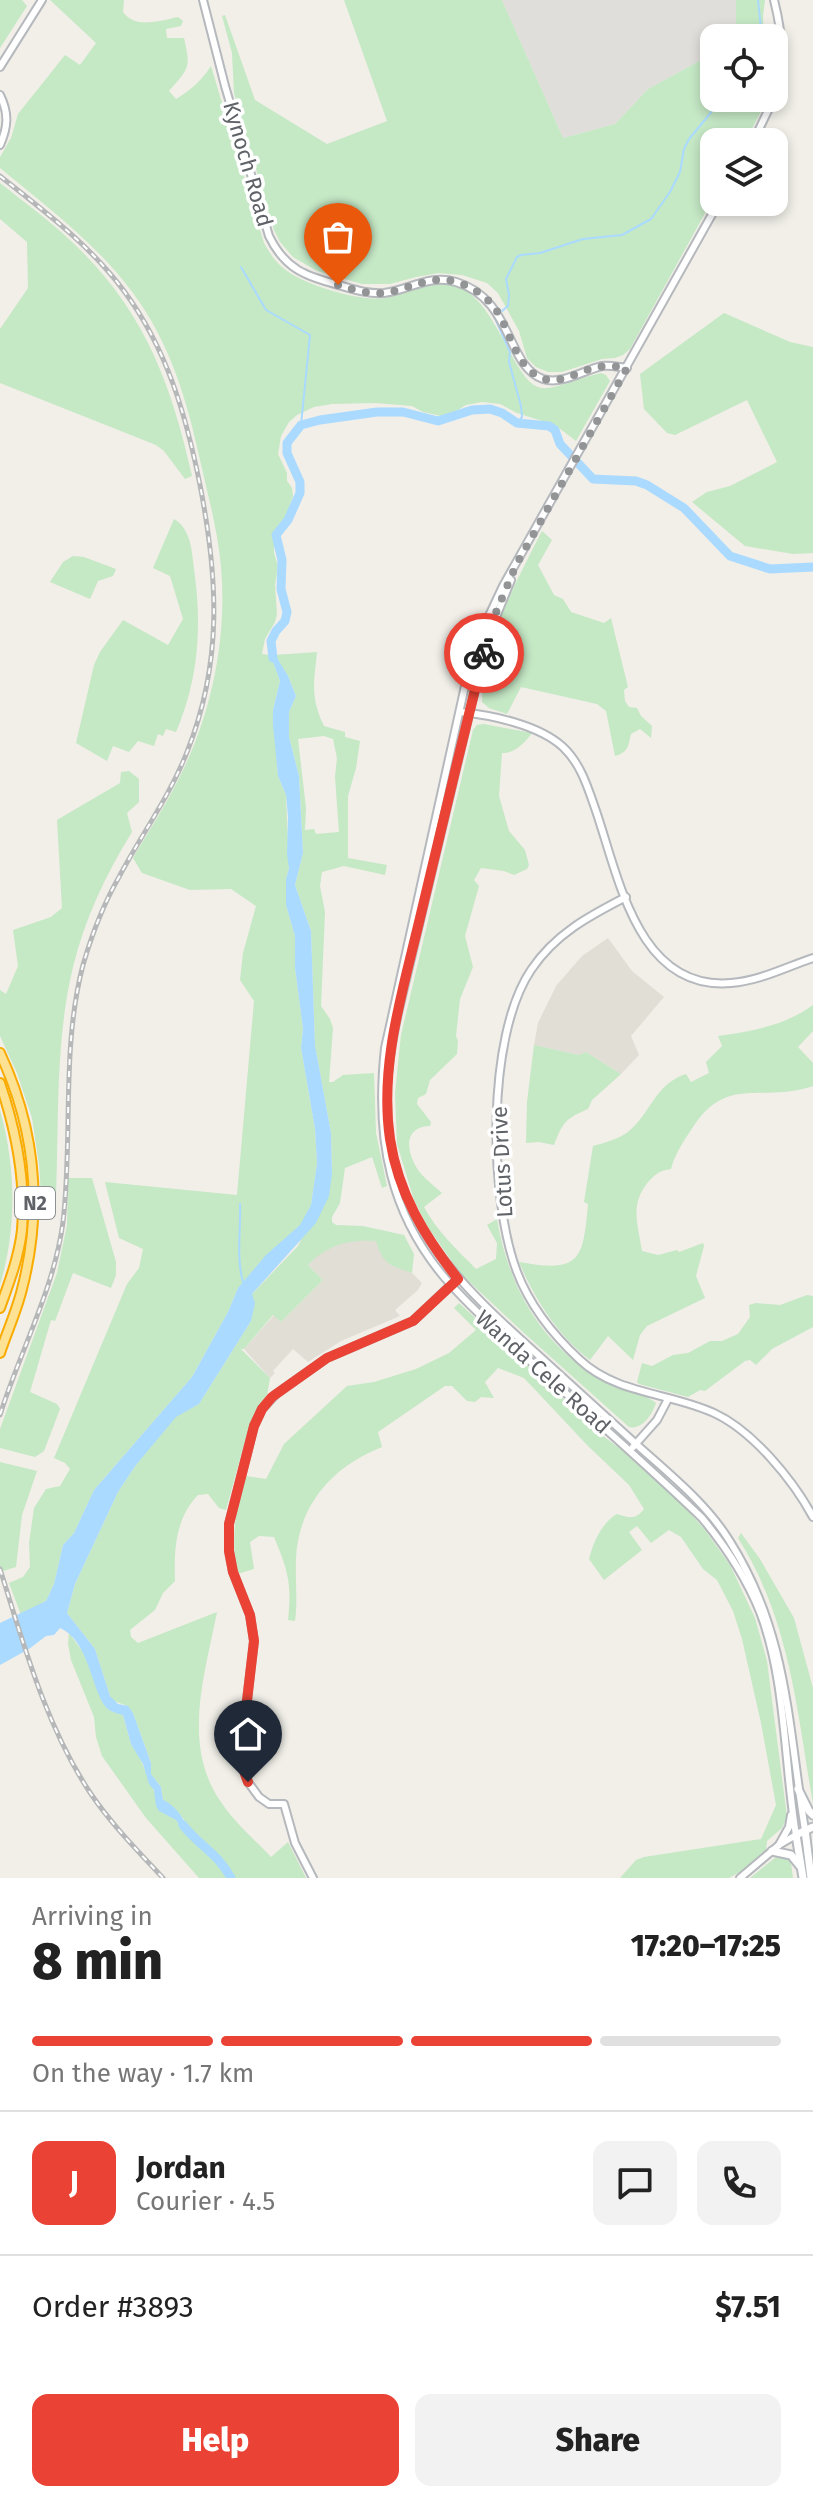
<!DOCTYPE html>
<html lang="en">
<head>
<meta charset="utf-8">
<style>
	:root { --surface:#fff; --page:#f2f2f2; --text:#222; --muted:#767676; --line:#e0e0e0; --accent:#ea4335 }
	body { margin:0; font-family:"Fira Sans",sans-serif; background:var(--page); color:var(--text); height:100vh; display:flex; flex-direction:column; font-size:30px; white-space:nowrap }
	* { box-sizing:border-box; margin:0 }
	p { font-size:26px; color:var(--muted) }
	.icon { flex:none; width:44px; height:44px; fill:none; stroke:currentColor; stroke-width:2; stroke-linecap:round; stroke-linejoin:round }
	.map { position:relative; height:1878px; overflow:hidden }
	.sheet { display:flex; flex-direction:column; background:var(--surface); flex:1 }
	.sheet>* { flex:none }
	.controls { position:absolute; left:700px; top:24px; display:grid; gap:16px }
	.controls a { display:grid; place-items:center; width:88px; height:88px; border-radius:16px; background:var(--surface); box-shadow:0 4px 12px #0003; font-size:40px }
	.pin { position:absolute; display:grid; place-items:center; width:68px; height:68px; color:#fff; margin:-82px -34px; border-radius:50% 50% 50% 0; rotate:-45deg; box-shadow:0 0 8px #0007 }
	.pin .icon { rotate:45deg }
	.courier { position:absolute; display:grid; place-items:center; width:80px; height:80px; margin:-40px; border:6px solid #ea4335; border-radius:50%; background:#fff; color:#222; box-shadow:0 2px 10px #0007 }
	.headline em { font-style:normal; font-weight:800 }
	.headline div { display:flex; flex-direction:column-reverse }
	.headline { display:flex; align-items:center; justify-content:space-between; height:136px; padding:0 32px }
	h1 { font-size:52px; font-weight:800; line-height:60px }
	.bar { display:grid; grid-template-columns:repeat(4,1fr); gap:12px 8px; align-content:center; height:96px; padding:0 32px }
	.bar i { height:10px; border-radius:6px; background:var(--line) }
	.bar .selected { background:var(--accent) }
	.bar p { grid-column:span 4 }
	.line { display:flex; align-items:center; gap:20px; padding:0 32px; border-top:2px solid var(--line) }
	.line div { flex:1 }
	.round { display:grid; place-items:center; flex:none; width:84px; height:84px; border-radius:16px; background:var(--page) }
	.cta { display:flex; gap:16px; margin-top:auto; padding:16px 32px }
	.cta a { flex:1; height:92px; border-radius:16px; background:var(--accent); color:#fff; font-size:32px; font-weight:800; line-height:92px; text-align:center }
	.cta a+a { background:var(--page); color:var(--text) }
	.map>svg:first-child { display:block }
	.industrial { fill:#e0deda }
	.education { fill:#e1ded6 }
	.green { fill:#c5e8c5; fill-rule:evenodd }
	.water { fill:#aadaff }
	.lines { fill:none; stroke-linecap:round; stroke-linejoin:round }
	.stream { stroke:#aadaff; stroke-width:2 }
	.river { stroke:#aadaff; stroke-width:9 }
	.tertiary-casing { stroke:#b5b8bc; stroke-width:10 }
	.secondary-casing { stroke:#b6babf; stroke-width:11 }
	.motorway-casing { stroke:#f9ab00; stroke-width:12 }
	.tertiary { stroke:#fff; stroke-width:6 }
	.secondary { stroke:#fff; stroke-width:7 }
	.motorway { stroke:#fde293; stroke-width:8 }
	.rail-casing { stroke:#b6b7b8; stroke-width:5 }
	.rail { stroke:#fff; stroke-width:2; stroke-dasharray:6; stroke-linecap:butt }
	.done { stroke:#929495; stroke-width:8; stroke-dasharray:0 14.4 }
	.route { stroke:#ea4335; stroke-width:10 }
	.labels { text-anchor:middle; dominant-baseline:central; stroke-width:7; stroke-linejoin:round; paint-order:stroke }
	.shield { fill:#fff; stroke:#8f9295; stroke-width:2 }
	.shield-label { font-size:20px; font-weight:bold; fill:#5f6368 }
	.street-label { font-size:22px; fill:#5f6368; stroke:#fff }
</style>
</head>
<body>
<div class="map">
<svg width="813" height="1878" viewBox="0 0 813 1878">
	<rect width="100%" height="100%" fill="#f1efe8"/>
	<path class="industrial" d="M502 0H736V38H714V53L648 89 615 124 563 138Z"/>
	<g class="education">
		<path d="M608 938 632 971 664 997 631 1036 639 1055 621 1074 586 1052 579 1055 534 1045 538 1023 556 986 582 956Z"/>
		<path d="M359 1240 376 1241 390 1264 412 1273 422 1283 418 1290 395 1310 400 1316 341 1341 308 1362 293 1349 273 1371 275 1373 270 1378 244 1349 274 1315 281 1322 323 1280 308 1265 320 1253 343 1242Z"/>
	</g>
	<g class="green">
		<path d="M0 0H22L27 6 0 48Z"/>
		<path d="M50 0H124L123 12C135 29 160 21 178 17L183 21 181 26 166 29 167 38H184C191 68 189 68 169 91L176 99C190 91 203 79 211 66L264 243C269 252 274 260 282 267 302 285 360 302 386 298 412 293 431 279 458 287 498 301 514 386 542 388 554 390 585 376 601 373L606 375 610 381 576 441 555 425 517 413 500 404 482 402 466 405 453 413 441 416 423 412 412 406 375 403 332 404 314 407 297 415 289 422 281 436 278 454 287 473V481L292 488 293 496 286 516 275 535 274 553 278 566 275 585 277 614 275 622 265 639 262 654 271 655 280 681 273 710 278 776 286 795 289 868 286 879V905L295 936V968L303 1029 301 1048 315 1129 317 1163 311 1205 301 1225 238 1288 228 1312 192 1377 94 1490 74 1533 63 1545 54 1584 46 1601 21 1615 9 1583 23 1577 30 1567 29 1543 34 1508 46 1489 60 1486 70 1469 65 1463 54 1458 127 1284 139 1268 143 1249 119 1238 105 1182 237 1195 254 1001 240 980 243 953 256 906 231 889 190 890 142 873 133 858C150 829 169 800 184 768 213 707 227 635 221 567 218 531 208 496 200 460 187 400 170 343 133 293 96 243 47 207 0 168V157L11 138 18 114 65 55 80 65 96 43Z"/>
		<path d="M344 0H502L563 138 615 124 648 89 714 53V98H768L745 142H714V197L630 349 623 355 615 358 602 359 562 372H548L536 367 527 358 519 331 498 293 487 283 462 275 438 273 416 277 390 284H362L317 271 293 257 280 242 274 230 243 125 234 93 232 53 222 16 225 15 255 100 327 144 387 121Z"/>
		<path d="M736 0H765L763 16 764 38H736Z"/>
		<path d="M0 183C24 202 49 220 71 241 143 308 171 382 192 476L185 479 164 451 156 445 0 383V329L28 288 27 242 0 219Z"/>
		<path d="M724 313 790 342 813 347V553L793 554 745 546 692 502 707 492 730 486 777 462 747 400 675 435 667 433 644 409 640 374Z"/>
		<path d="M174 519C191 529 192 551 194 569 202 626 199 678 176 732L166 729 163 736 158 734 154 746 138 741 129 752 113 746 107 761 76 743 94 665 100 652 123 620 168 645 183 619 170 576 153 568Z"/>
		<path d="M542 531 552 540 538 565 554 595 563 599 571 612 604 623 611 618 628 687 624 690 625 701 629 707 637 708 641 716 652 726 651 738 640 729 631 734C628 746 629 752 615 756L606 711 597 704 521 687 507 714 489 708 482 702C483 641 515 584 542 531Z"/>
		<path d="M73 556 84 557 116 569 113 576 98 581 90 599 50 582 63 562Z"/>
		<path d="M317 652C314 683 310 697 324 726L345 732V737L360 741 356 768 348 796V858L387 865 385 875 344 866 322 872 320 886 325 912 321 1006 330 1019 333 1028 329 1082H333L343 1075 374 1073 376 1133 387 1186 382 1188 372 1157 345 1168 340 1203 332 1217V1222L336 1225 363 1226 404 1235 414 1254 412 1273C390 1265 383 1265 376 1241 349 1239 327 1245 308 1265L323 1280 281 1322 273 1315 244 1349H241L270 1378 267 1395 257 1409 249 1426 226 1510 219 1508 208 1494 198 1495C175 1519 174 1550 175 1581L163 1593 155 1610 130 1630 131 1637 138 1643 217 1612C205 1674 181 1745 221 1802 234 1822 254 1839 271 1857L288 1842 306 1878H199L146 1818 102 1756 96 1737 94 1717 71 1660 68 1644 69 1633 83 1652 111 1711 123 1715 131 1744 139 1756 163 1812 176 1820 184 1832V1819L163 1800 161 1787 151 1774V1763L133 1713 125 1705 114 1701 110 1696 95 1649 67 1613 75 1584 118 1492 136 1465 176 1416 199 1404 251 1321 252 1294 298 1246 332 1174 331 1133 315 1045 311 931 295 885 303 853 299 776 289 737V712L296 696 288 676 274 655ZM324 736 333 739 337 758 335 777 339 832 316 834 314 829 305 830 306 808 298 739Z"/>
		<path d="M484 724 532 733C525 742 515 754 502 753L499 796 509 831 525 850 529 865 527 869 514 875 504 871 481 868 474 880 479 886 465 936 473 967 460 999 456 1036 458 1041 457 1054 430 1080 426 1094 418 1098 417 1104 431 1122 430 1126C399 1127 408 1159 422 1175 428 1181 435 1187 442 1193L424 1207C437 1231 457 1250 476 1269L496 1259 497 1243 487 1225 497 1219C508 1285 540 1344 600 1378 615 1386 646 1394 656 1403 652 1415 642 1430 629 1427L524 1333 460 1273 427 1226 414 1200 397 1144 395 1093 401 1035 473 730 477 725Z"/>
		<path d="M129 771 139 779V802L127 813 132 832C106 874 85 918 73 967 55 1041 59 1120 56 1195H41L39 1164 32 1118 17 1073 0 1036V990L6 994 18 966 13 930 51 917 62 908 57 820 120 783 121 772Z"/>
		<path d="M813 1005V1031L798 1047 813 1063V1086C760 1104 726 1073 691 1130 683 1142 675 1154 671 1169 659 1171 657 1173 649 1181 629 1204 638 1224 642 1251L658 1255 677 1250 679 1252 703 1243 704 1246 696 1276 705 1298 647 1326 640 1335 633 1360 608 1336 590 1360C557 1335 535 1299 519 1262 580 1273 583 1261 588 1204L584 1202 593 1146C605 1143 618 1139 628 1132 651 1113 655 1084 686 1074L691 1082 709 1073 706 1062 722 1046 718 1036C752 1031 784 1026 813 1005Z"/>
		<path d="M534 1045 579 1055 586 1052 621 1074 592 1100 588 1109C565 1119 563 1122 554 1145L539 1142 526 1143 527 1102Z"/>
		<path d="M0 1110C16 1168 17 1227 0 1285Z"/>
		<path d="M68 1178H92L116 1262V1275L111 1288 73 1273 55 1321 51 1320 30 1392 57 1404 60 1409 44 1451 35 1457 0 1448V1429L57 1273 67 1225Z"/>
		<path d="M807 1295 813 1296V1327L772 1349 756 1365 750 1360 745 1361 705 1391 700 1390 688 1397 639 1384 637 1382 642 1363 652 1366 673 1355 688 1353 710 1341H722L731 1337 738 1334 750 1317 749 1305 756 1303 780 1305Z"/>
		<path d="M459 1303 566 1401 587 1424 623 1451 686 1508 705 1530 730 1565 755 1618 767 1661 787 1817 782 1828 767 1841 766 1851 747 1868 729 1878H620L636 1860 644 1857 761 1839 776 1805 761 1723 742 1639 733 1611 717 1580 703 1569 681 1537 669 1530 651 1543 637 1526 629 1532 642 1550 604 1580 589 1559C593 1543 602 1522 617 1514 629 1518 636 1520 644 1509L629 1485 588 1446 524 1378 498 1368 485 1382 494 1398 481 1397 475 1402 467 1401 452 1386H445L378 1432 382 1447C333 1466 298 1505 296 1559 295 1580 298 1600 295 1621L288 1620C292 1584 288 1570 274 1537L259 1536 250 1542 254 1569 237 1574C231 1540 235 1509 245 1476L266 1479 284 1444 347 1386 374 1382 416 1369 449 1353 476 1330 454 1308Z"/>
		<path d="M0 1462 37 1471 22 1515 16 1567 0 1572Z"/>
		<path d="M741 1533 760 1559 794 1618 813 1688V1804C797 1711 790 1620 738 1538Z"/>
		<path d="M781 1856 786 1857 791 1863 793 1878H750L776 1857Z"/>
	</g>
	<path class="water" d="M271 648 288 676 296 696 289 712V737L299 776 303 853 295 885 311 931 315 1045 331 1133 332 1174 329 1196 316 1223 252 1294 255 1303 251 1321 199 1404 176 1417 136 1465 118 1492 75 1584 67 1613 95 1649 110 1696 118 1704 128 1706 133 1713 151 1763V1774L161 1787 163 1800C175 1805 186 1820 189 1833L184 1832 176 1820 159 1811 156 1806 154 1790 149 1784 143 1764 131 1744 123 1715C119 1714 115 1713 111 1711 91 1700 93 1643 60 1628L54 1635 46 1636 29 1649 0 1665V1623L46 1601 54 1584 63 1545 74 1533 94 1490 192 1377 228 1312 238 1288 266 1255 300 1225 311 1205 317 1163 315 1129 301 1048 303 1029 295 968V936L286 905V879L289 868 287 854 288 817 286 795 278 776 273 725V710L280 681 271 656Z"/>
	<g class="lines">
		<g class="stream">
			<path d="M758 0 762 38"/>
			<path d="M241 267 266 310 310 335 301 425"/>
			<path d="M502 311 508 306 509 295 506 279 517 257 521 255 540 253 583 239 622 235 651 219 670 192 680 172 684 149 689 139 723 98"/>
			<path d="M494 316 510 352 509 362 521 406 522 417 517 423"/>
			<path d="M240 1204C241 1230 236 1257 243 1282"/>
		</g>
		<g class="river">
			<path d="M273 658 271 641 276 631 285 621 287 612 281 589 282 560 276 535 288 520 300 493V482L287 453V443L301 425 320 420 377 412H403L438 421 472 410 490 409 502 413 517 423 549 426 555 430 560 444 593 479 636 481 647 485 684 508 730 556 770 569 813 567"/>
			<path d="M183 1825C199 1846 218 1853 231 1878"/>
		</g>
		<g class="tertiary-casing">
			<g id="tertiary">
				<path d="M203 0 225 86 269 236C286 271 307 276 342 286 356 290 369 294 384 293 409 290 429 274 456 282 513 299 506 366 543 379 562 385 584 370 602 366 611 365 618 367 627 368"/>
				<path d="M774 0C783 36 785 61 774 97"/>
				<path d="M0 67 42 0"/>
				<path d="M0 95C9 113 8 127 0 145"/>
				<path d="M753 142 774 98"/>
				<path d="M719 202 503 586 479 637 467 677 385 1048C375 1138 389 1217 452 1286 479 1316 510 1343 540 1370 594 1419 649 1467 702 1518 726 1547 746 1577 760 1612 786 1680 784 1763 796 1835L779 1845 740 1878"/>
				<path d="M511 580 487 639 398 1013C391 1046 385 1080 387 1115 393 1222 462 1287 537 1354 570 1384 603 1414 636 1444 668 1473 706 1503 729 1540 788 1632 788 1726 805 1830"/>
				<path d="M460 712C492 715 539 725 563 747 581 764 588 788 596 811 619 878 638 991 731 983 759 981 786 967 813 958"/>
				<path d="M626 897C589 916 555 934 531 970 486 1037 489 1198 517 1272 530 1306 553 1335 580 1360 616 1394 671 1393 714 1413 753 1431 793 1480 813 1517"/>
				<path d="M633 1447 657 1420 668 1399"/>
				<path d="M779 1845 789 1827 791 1815"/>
				<path d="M313 1878 295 1843 284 1804H269L259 1797 248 1782 240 1760 254 1641 250 1615 233 1572 229 1551V1524L254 1426 262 1409 276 1394 327 1358 413 1321 452 1284"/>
			</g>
		</g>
		<g class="secondary-casing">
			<g id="secondary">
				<path d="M798 1789 809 1811 813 1815"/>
				<path d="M805 1830 811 1878"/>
				<path d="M772 1851 791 1855 800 1866"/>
				<path d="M803 1878 796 1835 813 1827"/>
			</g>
		</g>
		<g class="motorway-casing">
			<g id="motorway">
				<path d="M0 1053C35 1128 43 1208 22 1289 17 1310 7 1332 0 1353"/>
				<path d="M0 1083C16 1130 26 1179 22 1230 19 1257 9 1283 0 1308"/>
			</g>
		</g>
		<use href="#tertiary" class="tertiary"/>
		<use href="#secondary" class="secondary"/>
		<use href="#motorway" class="motorway"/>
		<g class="rail-casing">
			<g id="rail">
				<path d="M0 176C44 211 90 245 124 291 167 349 186 415 200 485 218 578 223 662 187 752 170 796 141 835 119 877 103 905 92 934 83 965 61 1049 73 1137 63 1222 54 1290 20 1351 0 1415"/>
				<path d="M0 1569C24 1645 46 1727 91 1794 112 1825 138 1851 163 1878"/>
			</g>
		</g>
		<use href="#rail" class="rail"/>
	</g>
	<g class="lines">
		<path class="done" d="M338 285C353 289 369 295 385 293 410 289 431 274 457 282 472 287 487 296 496 310 511 331 516 370 544 379 559 384 576 373 590 369 603 365 614 366 627 368L516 565 492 622 484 653"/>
		<path class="route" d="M248 1782 240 1760 254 1641 250 1615 233 1572 229 1551V1524L254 1426 262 1409 272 1397 327 1358 413 1321 458 1279C425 1237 398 1193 390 1139 379 1065 403 990 420 918 441 830 462 741 484 653"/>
	</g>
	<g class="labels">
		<rect class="shield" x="15" y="1187" width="40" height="32" rx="6"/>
		<g class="shield-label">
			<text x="35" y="1203">N2</text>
		</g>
		<g class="street-label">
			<text transform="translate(248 164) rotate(74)">Kynoch Road</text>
			<text transform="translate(502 1162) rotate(-93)">Lotus Drive</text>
			<text transform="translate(543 1372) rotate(42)">Wanda Cele Road</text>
		</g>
	</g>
</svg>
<div class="controls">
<a><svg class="icon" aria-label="locate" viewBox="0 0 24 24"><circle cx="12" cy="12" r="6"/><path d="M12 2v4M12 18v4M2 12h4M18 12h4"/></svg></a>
<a><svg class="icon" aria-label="layers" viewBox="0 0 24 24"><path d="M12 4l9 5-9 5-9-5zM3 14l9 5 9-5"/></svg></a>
</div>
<div class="pin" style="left:338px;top:285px;background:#ea580c"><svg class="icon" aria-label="bag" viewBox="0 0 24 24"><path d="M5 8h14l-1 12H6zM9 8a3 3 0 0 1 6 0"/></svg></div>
<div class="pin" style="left:248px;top:1782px;background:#1f2937"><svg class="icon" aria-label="home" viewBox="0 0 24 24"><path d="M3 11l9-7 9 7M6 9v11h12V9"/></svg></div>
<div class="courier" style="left:484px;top:653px"><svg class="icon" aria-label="bike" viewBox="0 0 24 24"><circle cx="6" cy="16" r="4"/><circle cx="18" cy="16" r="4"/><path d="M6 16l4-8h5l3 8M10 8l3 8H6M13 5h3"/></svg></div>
</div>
<section class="sheet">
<div class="headline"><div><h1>8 min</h1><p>Arriving in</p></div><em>17:20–17:25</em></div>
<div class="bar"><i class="selected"></i><i class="selected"></i><i class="selected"></i><i></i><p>On the way · 1.7 km</p></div>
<div class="line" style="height:144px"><b class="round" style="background:var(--accent);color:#fff">J</b><div><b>Jordan</b><p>Courier · 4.5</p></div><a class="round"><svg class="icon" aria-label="chat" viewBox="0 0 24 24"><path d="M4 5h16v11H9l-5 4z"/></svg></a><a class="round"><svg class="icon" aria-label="phone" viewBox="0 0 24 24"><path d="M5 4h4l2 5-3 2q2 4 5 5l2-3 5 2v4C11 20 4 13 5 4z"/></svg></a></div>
<div class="line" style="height:104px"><div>Order #3893</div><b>$7.51</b></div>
<div class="cta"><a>Help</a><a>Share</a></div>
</section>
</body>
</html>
